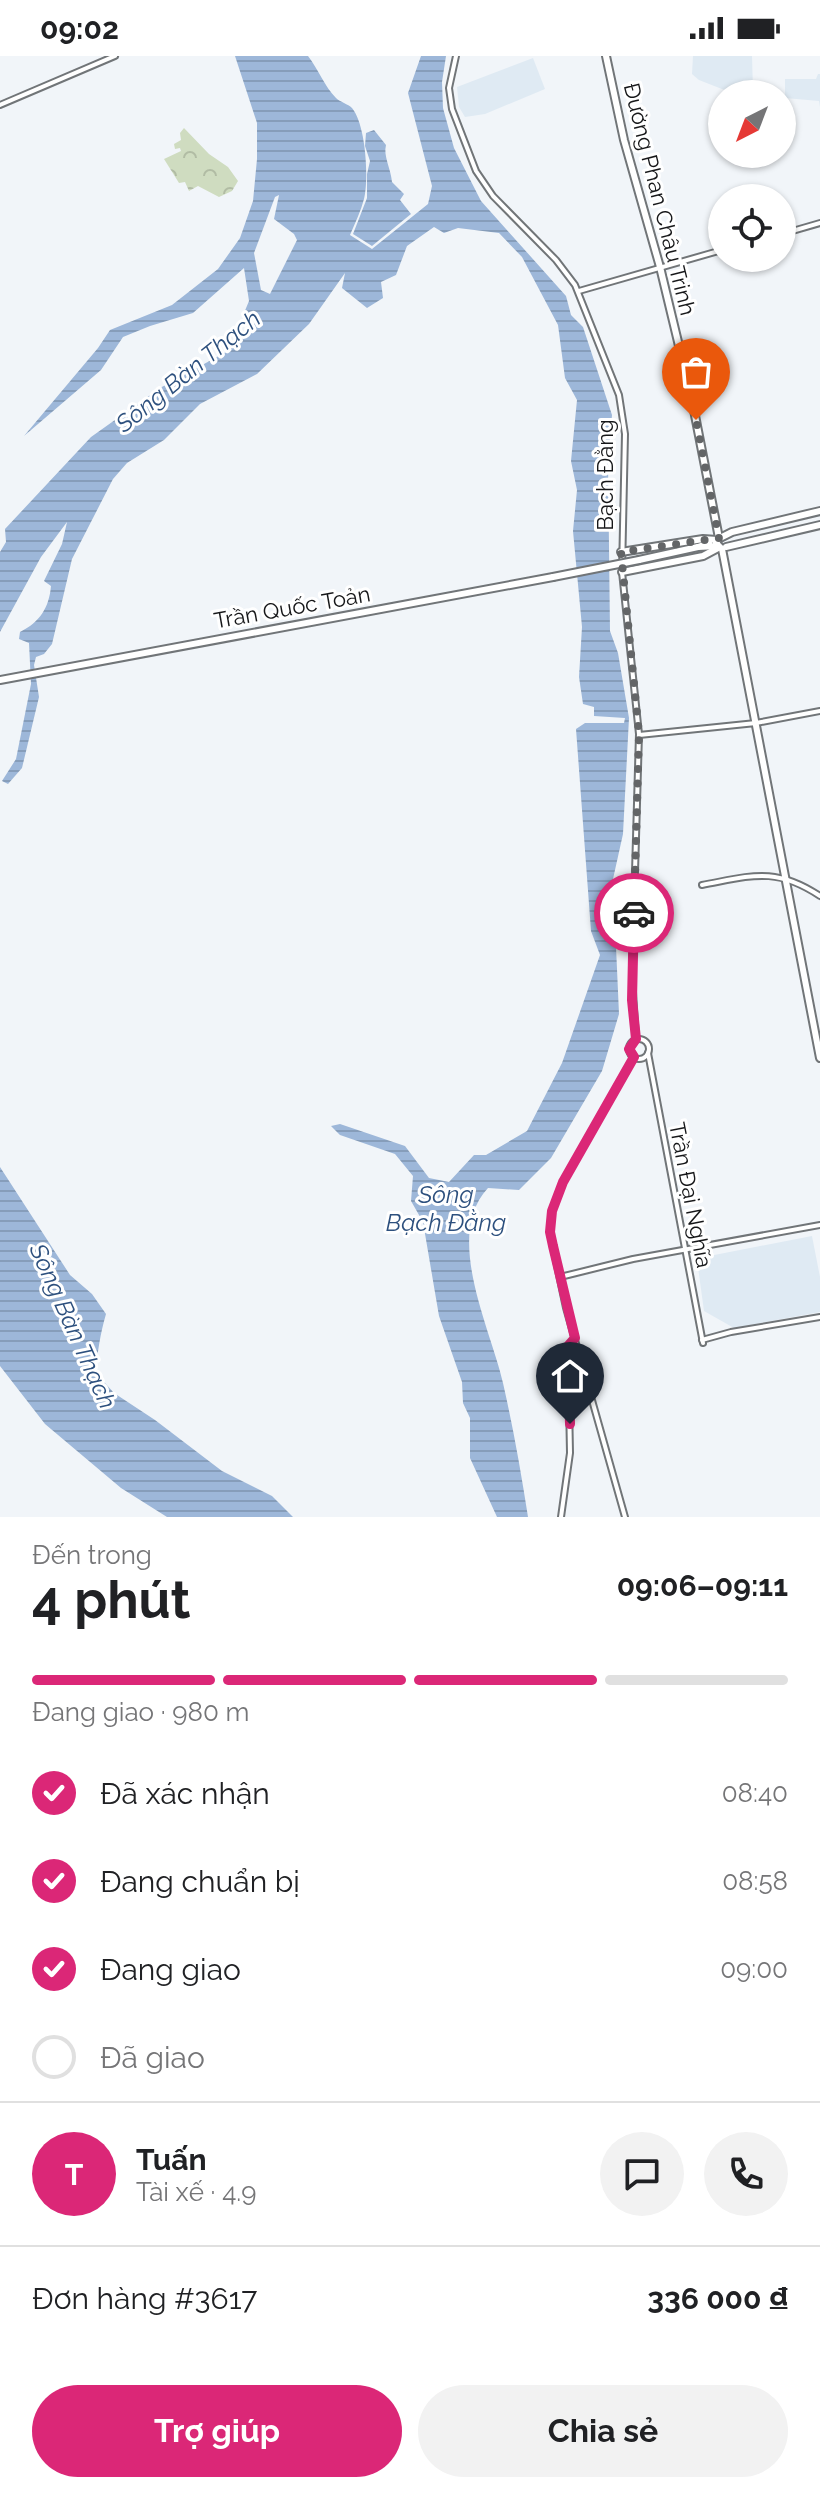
<!DOCTYPE html>
<html lang="vi">
<head>
<meta charset="utf-8">
<style>
	:root { --surface:#fff; --page:#f2f2f2; --text:#202124; --muted:#757577; --line:#e0e0e0; --accent:#db2777 }
	body { margin:0; font-family:Raleway,sans-serif; background:var(--page); color:var(--text); height:100vh; display:flex; flex-direction:column; font-size:30px; white-space:nowrap }
	* { box-sizing:border-box; margin:0 }
	p { font-size:26px; color:var(--muted) }
	.icon { flex:none; width:44px; height:44px; fill:none; stroke:currentColor; stroke-width:2; stroke-linecap:round; stroke-linejoin:round }
	.map { position:relative; height:1461px; overflow:hidden }
	.sheet { display:flex; flex-direction:column; background:var(--surface); flex:1 }
	.sheet>* { flex:none }
	.needle { width:52px; rotate:222deg }
	.tools { position:absolute; left:708px; top:24px; display:grid; gap:16px }
	.tools a { display:grid; place-items:center; width:88px; height:88px; border-radius:50%; background:var(--surface); box-shadow:0 2px 6px #0004; font-size:40px }
	.pin { position:absolute; display:grid; place-items:center; width:68px; height:68px; color:#fff; margin:-82px -34px; border-radius:50% 50% 50% 0; rotate:-45deg; box-shadow:0 0 8px #0007 }
	.pin .icon { rotate:45deg }
	.courier { position:absolute; display:grid; place-items:center; width:80px; height:80px; margin:-40px; border:6px solid #db2777; border-radius:50%; background:#fff; color:#222; box-shadow:0 2px 10px #0007 }
	.headline em { font-style:normal; font-weight:700 }
	.headline div { display:flex; flex-direction:column-reverse }
	.headline { display:flex; align-items:center; justify-content:space-between; height:136px; padding:0 32px }
	h1 { font-size:52px; font-weight:700; line-height:60px }
	.bar { display:grid; grid-template-columns:repeat(4,1fr); gap:12px 8px; align-content:center; height:96px; padding:0 32px }
	.bar i { height:10px; border-radius:6px; background:var(--line) }
	.bar .current { background:var(--accent) }
	.bar p { grid-column:span 4 }
	.line { display:flex; align-items:center; gap:20px; padding:0 32px; border-top:2px solid var(--line) }
	.line div { flex:1 }
	.round { display:grid; place-items:center; flex:none; width:84px; height:84px; border-radius:42px; background:var(--page) }
	ol { padding:0 32px; list-style:none }
	li { display:flex; align-items:center; gap:24px; height:88px }
	li p { margin-inline-start:auto }
	li .icon { padding:8px; border-radius:50%; background:var(--accent); color:#fff; stroke-width:4 }
	li:last-child { color:var(--muted) }
	li i { width:44px; height:44px; border:4px solid var(--line); border-radius:50% }
	.primary-button { display:flex; gap:16px; margin-top:auto; padding:16px 32px }
	.primary-button a { flex:1; height:92px; border-radius:48px; background:var(--accent); color:#fff; font-size:32px; font-weight:700; line-height:92px; text-align:center }
	.primary-button a+a { background:var(--page); color:var(--text) }
	.status { display:flex; justify-content:space-between; align-items:center; height:56px; padding:0 40px; background:var(--surface); direction:ltr }
	.status svg { height:22px; fill:currentColor }
	.map>svg:first-child { display:block }
	.built { fill:#dfeaf3 }
	.forest { fill:url(#forest-crowns) }
	.water { fill:url(#water-rules); fill-rule:evenodd }
	.lines { fill:none; stroke-linecap:round; stroke-linejoin:round }
	.minor-casing { stroke:#717578; stroke-width:8 }
	.major-casing { stroke:#717578; stroke-width:10 }
	.minor { stroke:#fff; stroke-width:4 }
	.major { stroke:#fff; stroke-width:6 }
	.major-bridge-casing { stroke:#717578; stroke-width:10; stroke-linecap:butt }
	.major-bridge { stroke:#fff; stroke-width:6 }
	.done { stroke:#636567; stroke-width:8; stroke-dasharray:0 14.4 }
	.route { stroke:#db2777; stroke-width:10 }
	.labels { text-anchor:middle; dominant-baseline:central; stroke-width:6; stroke-linejoin:round; paint-order:stroke }
	.street-label { font-size:22px; fill:#161719; stroke:#fff }
	.water-label { font-size:24px; font-style:italic; fill:#2d507e; stroke:#fff }
</style>
</head>
<body>
<div class="status"><b>09:02</b><svg viewBox="0 0 49 12"><path d="M0 12V9h3v3zM5 12V6h3v6zM10 12V3h3v9zM15 12V0h3v12zM26 1h20v11H26zM47 4h2v5h-2z"/></svg></div>
<div class="map">
<svg width="820" height="1461" viewBox="0 0 820 1461">
	<defs>
		<pattern id="forest-crowns" width="20" height="18" patternUnits="userSpaceOnUse" patternTransform="scale(2)"><rect width="20" height="18" fill="#cfdcc0"/><path d="M2 6a3 3 0 1 1 6 0M12 15a3 3 0 1 1 6 0" fill="none" stroke="#b1bca4"/></pattern>
		<pattern id="water-rules" width="6" height="5" patternUnits="userSpaceOnUse" patternTransform="scale(2)"><rect width="6" height="5" fill="#9db7d9"/><path d="M0 2.5h6" fill="none" stroke="#869dba"/></pattern>
	</defs>
	<rect width="100%" height="100%" fill="#f1f5f9"/>
	<g class="built">
		<path d="M693 0H752L753 35H727L699 24 692 18Z"/>
		<path d="M533 2 545 33 485 58 465 61 459 51 457 31Z"/>
		<path d="M818 18H820V51L819 45 785 42V23H816Z"/>
		<path d="M812 1180 820 1221V1256L734 1272 704 1255 697 1204 699 1202Z"/>
	</g>
	<path class="forest" d="M184 72 209 98 228 111 238 125 232 135 219 141 198 130 189 135 185 126 179 127 164 103 181 95 180 92 175 93 174 88 181 84 180 77Z"/>
	<g class="water">
		<path d="M235 0H308C318 13 325 31 336 42 340 46 348 48 352 52 366 69 369 123 364 143 361 155 355 167 350 179L372 193 428 148 432 130 408 37 421 0H446L442 26 443 52 454 92 481 145 566 240 571 259 583 271 612 359 608 405 610 575 618 597 629 662 623 778 613 823 619 958 602 1015 551 1102 519 1134 488 1132C443 1180 491 1273 503 1327 513 1371 521 1416 528 1461H497L470 1402V1362L463 1347 462 1326 439 1260 423 1166 411 1145 413 1120 395 1098 340 1079 331 1070 340 1068 405 1090 429 1122 449 1126 474 1099H486L527 1075 562 1007 600 899 591 875 576 673 585 667H624L625 662 594 660V651L583 648 579 621 582 571 573 475 577 434 571 405 577 344 565 322 558 269 522 201 499 177 458 172 444 177 434 171 407 190 396 219 381 226 383 242 367 252 342 232 345 217 309 268 257 318 200 348 164 384 127 407 113 423 72 503 52 588 44 598 36 601 34 609 39 641 22 712 8 728 2 725 16 703 31 628 29 587 19 583 20 576C40 566 49 552 51 530L44 525 62 488 67 466 41 501 0 576V496L6 486 5 473 91 381 160 332 226 296 259 263 244 257 249 245 244 212 193 257 150 270 123 281 101 314 24 380 98 292 110 274 172 249 218 213 240 182 253 145 257 103V67ZM279 139 274 163 294 178 297 184 270 238 261 234 254 197 275 141Z"/>
		<path d="M374 74 386 89C383 100 391 113 392 126L404 138 400 144 411 158 372 190 353 178 367 142V118L370 105 365 90 366 77Z"/>
		<path d="M0 1111 70 1219 92 1238 106 1258C100 1278 98 1296 95 1316L114 1337 155 1364 222 1415 272 1440 293 1461H167L121 1432 45 1368 0 1310Z"/>
	</g>
	<g class="lines">
		<g class="minor-casing">
			<g id="minor">
				<path d="M456 0 449 32 452 53 476 115 493 140 556 204 575 229 619 339 625 378 622 516 639 678 632 920 636 983"/>
				<path d="M0 49 115 0"/>
				<path d="M782 178 820 167"/>
				<path d="M579 235 722 194"/>
				<path d="M639 679 756 667 820 655"/>
				<path d="M702 829C751 820 775 810 820 840"/>
				<circle cx="639" cy="993" r="10"/>
				<path d="M648 997 703 1287"/>
				<path d="M560 1221 633 1203 820 1169"/>
				<path d="M702 1284 731 1276 820 1261"/>
				<path d="M561 1461 570 1397 568 1295V1290L574 1283"/>
				<path d="M625 1461 566 1252 550 1176 552 1155 563 1126 634 1001"/>
			</g>
		</g>
		<g class="major-casing">
			<g id="major">
				<path d="M606 0 624 84 660 211 692 344 719 482 716 487 722 493 820 1002"/>
				<path d="M720 482 732 476 820 455"/>
				<path d="M709 487 698 491 717 490"/>
				<path d="M726 491 820 469"/>
				<path d="M621 496 703 483 717 484"/>
				<path d="M639 504 698 491"/>
				<path d="M622 516 703 500 718 492"/>
				<path d="M0 624 553 521"/>
			</g>
		</g>
		<use href="#minor" class="minor"/>
		<use href="#major" class="major"/>
		<g class="major-bridge-casing">
			<path id="major-bridge" d="M553 521 639 504"/>
		</g>
		<use href="#major-bridge" class="major-bridge"/>
	</g>
	<g class="lines">
		<path class="done" d="M634 857 639 678 621 496 719 482 696 364"/>
		<path class="route" d="M570 1368 568 1295V1290L575 1282 553 1190 550 1176 552 1155 563 1126 634 1001 629 993 636 983 632 944 634 857"/>
	</g>
	<g class="labels">
		<g class="street-label">
			<text transform="translate(660 143) rotate(76)">Đường Phan Châu Trinh</text>
			<text transform="translate(605 419) rotate(-90)">Bạch Đằng</text>
			<text transform="translate(292 551) rotate(-10)">Trần Quốc Toản</text>
			<text transform="translate(691 1139) rotate(79)">Trần Đại Nghĩa</text>
		</g>
		<g class="water-label">
			<text transform="translate(188 315) rotate(-39)">Sông Bàn Thạch</text>
			<text x="446" y="1138">Sông<tspan x="446" dy="28">Bạch Đằng</tspan></text>
			<text transform="translate(73 1270) rotate(66)">Sông Bàn Thạch</text>
		</g>
	</g>
</svg>
<div class="tools">
<a><svg class="needle" viewBox="-14 -14 28 28"><path d="M0-13l5 13h-10z" fill="#e53935"/><path d="M0 13l5-13h-10z" fill="#757577"/></svg></a>
<a><svg class="icon" aria-label="locate" viewBox="0 0 24 24"><circle cx="12" cy="12" r="6"/><path d="M12 2v4M12 18v4M2 12h4M18 12h4"/></svg></a>
</div>
<div class="pin" style="left:696px;top:364px;background:#ea580c"><svg class="icon" aria-label="bag" viewBox="0 0 24 24"><path d="M5 8h14l-1 12H6zM9 8a3 3 0 0 1 6 0"/></svg></div>
<div class="pin" style="left:570px;top:1368px;background:#1f2937"><svg class="icon" aria-label="home" viewBox="0 0 24 24"><path d="M3 11l9-7 9 7M6 9v11h12V9"/></svg></div>
<div class="courier" style="left:634px;top:857px"><svg class="icon" aria-label="car" viewBox="0 0 24 24"><path d="M5 17H2v-5l4-1 3-4h7l3 4 3 1v5h-3M9 17h6M6 11h13"/><circle cx="7" cy="17" r="2"/><circle cx="17" cy="17" r="2"/></svg></div>
</div>
<section class="sheet">
<div class="headline"><div><h1>4 phút</h1><p>Đến trong</p></div><em>09:06–09:11</em></div>
<div class="bar"><i class="current"></i><i class="current"></i><i class="current"></i><i></i><p>Đang giao · 980 m</p></div>
<ol>
<li><svg class="icon" aria-label="check" viewBox="0 0 24 24"><path d="M5 12l5 5 9-10"/></svg>Đã xác nhận<p>08:40</p></li>
<li><svg class="icon" aria-label="check" viewBox="0 0 24 24"><path d="M5 12l5 5 9-10"/></svg>Đang chuẩn bị<p>08:58</p></li>
<li><svg class="icon" aria-label="check" viewBox="0 0 24 24"><path d="M5 12l5 5 9-10"/></svg>Đang giao<p>09:00</p></li>
<li><i></i>Đã giao</li>
</ol>
<div class="line" style="height:144px"><b class="round" style="background:var(--accent);color:#fff">T</b><div><b>Tuấn</b><p>Tài xế · 4.9</p></div><a class="round"><svg class="icon" aria-label="chat" viewBox="0 0 24 24"><path d="M4 5h16v11H9l-5 4z"/></svg></a><a class="round"><svg class="icon" aria-label="phone" viewBox="0 0 24 24"><path d="M5 4h4l2 5-3 2q2 4 5 5l2-3 5 2v4C11 20 4 13 5 4z"/></svg></a></div>
<div class="line" style="height:104px"><div>Đơn hàng #3617</div><b>336 000 ₫</b></div>
<div class="primary-button"><a>Trợ giúp</a><a>Chia sẻ</a></div>
</section>
</body>
</html>
